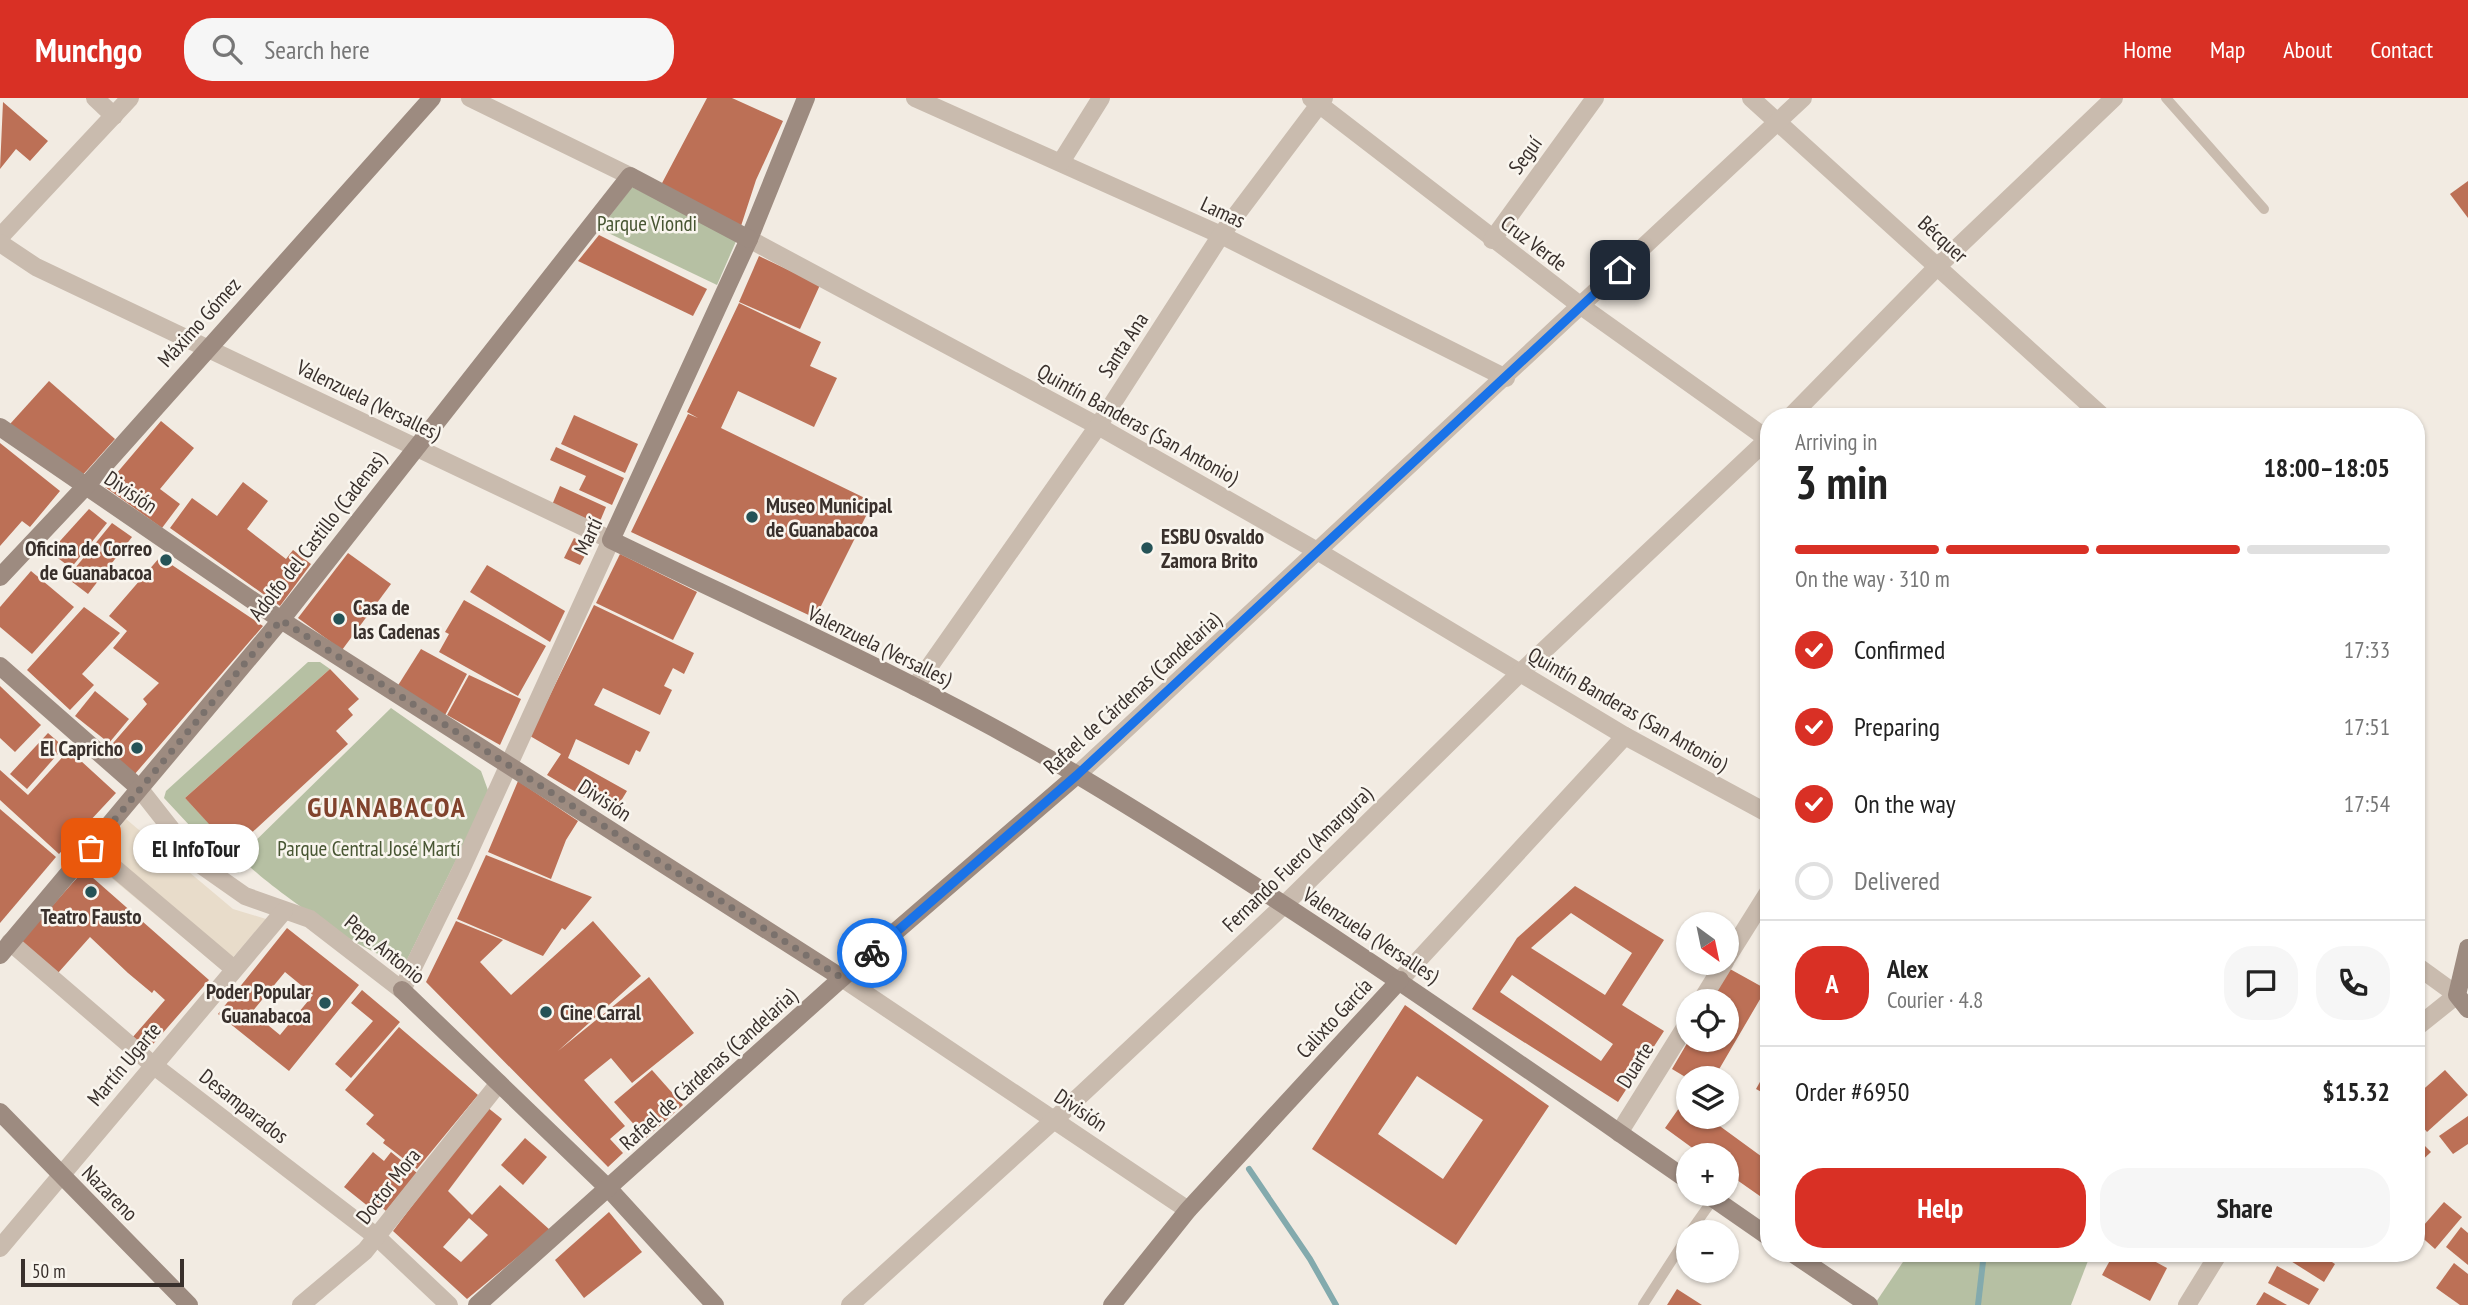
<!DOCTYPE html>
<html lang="en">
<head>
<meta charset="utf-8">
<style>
	:root { --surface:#fff; --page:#f6f6f6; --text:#222; --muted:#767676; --line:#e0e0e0; --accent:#d93025 }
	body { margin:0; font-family:"PT Sans Narrow",sans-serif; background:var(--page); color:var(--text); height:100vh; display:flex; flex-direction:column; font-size:26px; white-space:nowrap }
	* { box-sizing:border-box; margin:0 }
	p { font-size:23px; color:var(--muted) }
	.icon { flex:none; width:38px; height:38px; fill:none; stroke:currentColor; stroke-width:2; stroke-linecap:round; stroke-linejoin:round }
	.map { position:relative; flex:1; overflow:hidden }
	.sheet { position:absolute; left:1760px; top:310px; width:665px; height:854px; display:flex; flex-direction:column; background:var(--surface); border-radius:28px; box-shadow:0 2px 5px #0004 }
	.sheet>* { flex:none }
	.needle { width:46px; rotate:147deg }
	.tools { position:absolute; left:1676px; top:814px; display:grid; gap:14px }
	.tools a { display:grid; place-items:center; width:63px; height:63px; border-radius:50%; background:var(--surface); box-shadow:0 2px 5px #0004; font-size:35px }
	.scale { position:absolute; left:21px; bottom:18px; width:163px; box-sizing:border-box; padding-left:7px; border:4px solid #39302c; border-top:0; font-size:19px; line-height:24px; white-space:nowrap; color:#39302c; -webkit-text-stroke:5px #f9f5ee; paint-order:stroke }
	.pin { position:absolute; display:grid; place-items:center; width:60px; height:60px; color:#fff; margin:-30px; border-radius:14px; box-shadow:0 4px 10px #0006 }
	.courier { position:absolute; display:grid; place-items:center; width:70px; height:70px; margin:-35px; border:5px solid #1a73e8; border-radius:50%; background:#fff; color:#222; box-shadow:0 2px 9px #0007 }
	.bubble { position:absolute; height:49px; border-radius:24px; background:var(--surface); box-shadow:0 2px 5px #0004; font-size:23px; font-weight:700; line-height:49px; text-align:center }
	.headline em { font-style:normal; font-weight:700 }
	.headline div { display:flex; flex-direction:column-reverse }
	.headline { display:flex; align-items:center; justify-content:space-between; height:119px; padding:0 35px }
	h1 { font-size:46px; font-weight:700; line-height:52px }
	.bar { display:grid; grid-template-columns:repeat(4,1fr); gap:10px 7px; align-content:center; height:84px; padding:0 35px }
	.bar i { height:9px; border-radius:5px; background:var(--line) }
	.bar .selected { background:var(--accent) }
	.bar p { grid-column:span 4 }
	.line { display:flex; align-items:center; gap:18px; padding:0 35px; border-top:2px solid var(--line) }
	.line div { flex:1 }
	.round { display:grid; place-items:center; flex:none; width:74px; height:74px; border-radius:28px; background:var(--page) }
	ol { padding:0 35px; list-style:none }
	li { display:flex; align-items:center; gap:21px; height:77px }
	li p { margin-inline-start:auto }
	li .icon { padding:7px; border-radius:50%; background:var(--accent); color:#fff; stroke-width:4 }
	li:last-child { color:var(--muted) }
	li i { width:38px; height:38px; border:4px solid var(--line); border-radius:50% }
	.action { display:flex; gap:14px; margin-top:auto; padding:14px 35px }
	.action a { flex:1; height:80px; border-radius:28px; background:var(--accent); color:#fff; font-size:28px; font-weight:700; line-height:80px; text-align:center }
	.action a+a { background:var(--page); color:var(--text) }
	header { display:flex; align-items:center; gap:42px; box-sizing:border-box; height:98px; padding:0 35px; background:var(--accent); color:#fff }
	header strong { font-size:33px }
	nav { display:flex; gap:38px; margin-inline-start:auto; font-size:24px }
	.search { width:490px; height:63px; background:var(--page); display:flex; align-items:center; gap:18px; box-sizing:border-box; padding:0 24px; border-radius:28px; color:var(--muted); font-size:26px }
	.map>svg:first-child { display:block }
	.green { fill:#b6c0a3 }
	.plaza { fill:#e8dcca }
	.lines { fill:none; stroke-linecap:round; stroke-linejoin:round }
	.stream { stroke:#83aaad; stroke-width:6 }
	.building { fill:#bc7056; fill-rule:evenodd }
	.lane { stroke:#c9bbae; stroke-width:10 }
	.street { stroke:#c9bbae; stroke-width:18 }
	.secondary { stroke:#9d8b80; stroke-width:18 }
	.done { stroke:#7a716c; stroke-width:7; stroke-dasharray:0 12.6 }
	.route { stroke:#1a73e8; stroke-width:9 }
	.poi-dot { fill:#255357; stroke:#f9f5ee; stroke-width:2.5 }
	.labels { text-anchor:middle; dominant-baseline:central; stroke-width:5; stroke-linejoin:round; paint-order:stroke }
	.street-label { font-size:21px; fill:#39302c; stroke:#f9f5ee }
	.park-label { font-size:21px; fill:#475532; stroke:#f9f5ee }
	.poi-label { font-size:21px; font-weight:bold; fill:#39302c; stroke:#f9f5ee; text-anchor:start }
	.district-label { font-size:28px; font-weight:bold; letter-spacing:2px; fill:#81422c; stroke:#f9f5ee }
</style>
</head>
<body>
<header>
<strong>Munchgo</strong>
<div class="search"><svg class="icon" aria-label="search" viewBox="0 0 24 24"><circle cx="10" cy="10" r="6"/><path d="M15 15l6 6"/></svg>Search here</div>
<nav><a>Home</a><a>Map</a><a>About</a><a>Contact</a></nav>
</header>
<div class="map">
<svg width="2468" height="1207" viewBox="0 0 2468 1207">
	<rect width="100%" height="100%" fill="#f2ebe2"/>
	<g class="green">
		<path d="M632 89 737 141 717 187 600 131Z"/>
		<path d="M308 564H320L330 571 185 700 240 758 391 610 481 673 489 695 406 864C374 865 276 793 250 769L238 775 230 771 164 700 166 693Z"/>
		<path d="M1909 1155H2091L2071 1207H1874Z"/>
	</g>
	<path class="plaza" d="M126 721 233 811 266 821 222 872 91 763Z"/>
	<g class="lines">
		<g class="stream">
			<path d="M1249 1071 1310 1161 1336 1207"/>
			<path d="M1978 1207 1984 1155"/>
		</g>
	</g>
	<g class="building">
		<path d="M707 0H732L783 23 756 82 741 128 661 87Z"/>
		<path d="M3 4 48 43 30 63 16 51 0 71Z"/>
		<path d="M2468 83V120L2450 96Z"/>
		<path d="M599 137 707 191 693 218 578 163Z"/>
		<path d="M759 158 820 187 800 231 739 204Z"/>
		<path d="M739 205 821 244 810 268 837 280 814 329 738 293 721 330 873 404 815 520 631 434 688 316 698 320 687 314Z"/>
		<path d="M49 283 115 341 80 380 10 326Z"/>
		<path d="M574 317 638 346 625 375 561 346Z"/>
		<path d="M161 323 194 350 160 391 180 406 162 430 105 389Z"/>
		<path d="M0 345 60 393 30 429 22 423 0 448Z"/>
		<path d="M556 349 624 380 612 407 579 392 586 378 550 362Z"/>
		<path d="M243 384 268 403 247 431 286 461 293 452 311 466 280 508 170 430 192 400 217 418Z"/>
		<path d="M560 388 606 409 598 428 552 407Z"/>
		<path d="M89 411 107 425 71 470 50 454Z"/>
		<path d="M112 425 132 439 88 496 67 480Z"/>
		<path d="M574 440 590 448 580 467 564 460Z"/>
		<path d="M348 455 391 486 342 552 298 520Z"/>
		<path d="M620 456 697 494 673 542 596 505Z"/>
		<path d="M160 459 263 528 134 677 107 652 147 606 143 601 159 585 113 550 127 533 109 518Z"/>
		<path d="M487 467 565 513 550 544 470 494Z"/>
		<path d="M31 473 74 509 32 556 0 529V509Z"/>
		<path d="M464 502 546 548 518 598 439 554 449 536 445 534Z"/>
		<path d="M594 507 694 555 684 576 673 570 664 588 672 592 660 617 603 590 594 607 650 634 640 654 636 652 629 667 576 641 568 660 627 693 613 716 547 677 561 656 530 638Z"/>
		<path d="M84 509 120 535 82 576 94 587 70 612 27 572Z"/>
		<path d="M421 551 467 576 444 619 397 589Z"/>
		<path d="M330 571 359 601 348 611 353 617 336 633 348 646 233 752 185 700Z"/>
		<path d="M469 577 521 601 500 647 447 617Z"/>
		<path d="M0 588 41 627 15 654 0 640Z"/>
		<path d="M95 593 129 621 109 645 75 618Z"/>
		<path d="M48 635 64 649 27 691 10 676Z"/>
		<path d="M69 652 116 695 59 756 0 702V672L28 697Z"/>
		<path d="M518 683 578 723 566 742 551 781 488 754Z"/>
		<path d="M0 711 56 759 0 825Z"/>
		<path d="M486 757 592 799 565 832 562 830 543 858 457 821Z"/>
		<path d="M84 772 209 882 147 953 132 940 165 902 154 892 152 895 128 875 90 839 58 875 21 843Z"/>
		<path d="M1575 788 1664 842 1622 907 1664 933 1618 1004 1472 911 1517 840ZM1571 815 1632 855 1605 897 1531 850ZM1512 877 1613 946 1601 963 1500 894Z"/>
		<path d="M456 823 503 842 480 864 511 897 593 823 641 878 558 953 649 879 694 935 632 985 611 960 584 982 625 1028 610 1041 623 1055 608 1069 426 884Z"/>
		<path d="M287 830 359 887 289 973 218 916ZM285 874 313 897 280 937 252 914Z"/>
		<path d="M1730 871 1766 891 1714 980H1687L1672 971 1689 942H1727V903H1711Z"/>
		<path d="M362 892 400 924 351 980 335 966 373 923 351 905Z"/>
		<path d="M1405 907 1549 1008 1456 1147 1312 1051ZM1417 978 1483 1022 1443 1081 1378 1036Z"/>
		<path d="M399 929 478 997 417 1071 383 1045 385 1042 366 1026 374 1017 345 992Z"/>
		<path d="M1769 968V998L1756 991Z"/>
		<path d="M652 972 683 1007 646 1040 614 1004Z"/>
		<path d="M2445 972 2468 997 2427 1034 2417 1022V997Z"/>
		<path d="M1684 1003 1689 1006V1018H1706L1769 1064V1100L1767 1103 1727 1075V1057H1702L1665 1030Z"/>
		<path d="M487 1009 502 1021 448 1093 472 1117 500 1087 550 1132 467 1201 393 1133ZM469 1120 488 1137 461 1164 443 1149Z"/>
		<path d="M2468 1018V1046L2453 1056 2439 1038Z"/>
		<path d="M525 1040 547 1059 523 1087 501 1067Z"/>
		<path d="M2417 1040 2431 1054 2417 1067Z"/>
		<path d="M373 1054 384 1063 391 1054 417 1075 386 1113 379 1107 374 1113 344 1089Z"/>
		<path d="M2444 1104 2462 1119 2435 1151 2417 1135Z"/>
		<path d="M609 1114 642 1154 584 1200 555 1162Z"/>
		<path d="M2461 1129 2468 1135V1167L2446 1149Z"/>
		<path d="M2114 1155H2139L2167 1170 2150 1203 2102 1177Z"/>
		<path d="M2168 1155H2187L2182 1164Z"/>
		<path d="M2278 1155H2318L2335 1166 2324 1184Z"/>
		<path d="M2454 1165 2468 1176V1207H2460L2436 1190Z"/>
		<path d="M2277 1168 2319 1191 2309 1207 2268 1185Z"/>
		<path d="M1677 1191 1702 1207H1667Z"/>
		<path d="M2264 1194 2287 1207H2256Z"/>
	</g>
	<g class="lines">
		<g class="lane">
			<path d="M2166 0 2264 111"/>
			<path d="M1690 1134 1714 1100"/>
			<path d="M1643 1207 1689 1136"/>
		</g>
		<g class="street">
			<path d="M95 0 114 18"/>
			<path d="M470 0 630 78"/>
			<path d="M915 0 1221 137 1506 280"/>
			<path d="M1311 0 1581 208 1769 342"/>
			<path d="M1751 0 2102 318"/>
			<path d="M1061 64 1101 0"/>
			<path d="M0 139 130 0"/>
			<path d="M749 141 1098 328 1319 454 1625 638 1769 716"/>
			<path d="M1492 142 1595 0"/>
			<path d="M0 145 36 169 611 442 460 774 402 892 310 821 245 798 198 765 139 690"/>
			<path d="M1791 318 1938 168 2114 0"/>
			<path d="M915 589 1098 328 1221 137 1324 0"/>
			<path d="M1077 677 1803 0"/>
			<path d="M91 750 234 871"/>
			<path d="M10 844 153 967 377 1139 449 1207"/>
			<path d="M1727 860 1769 793"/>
			<path d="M2417 868 2457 897 2417 929"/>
			<path d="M842 880 1188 1112"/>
			<path d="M1400 882 1625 638"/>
			<path d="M1701 903 1725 864"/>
			<path d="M1619 1035 1689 923"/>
			<path d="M0 1150 284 813"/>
			<path d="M301 1207 365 1153 499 985"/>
			<path d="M850 1207 1054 1022 1284 807 1520 575 1769 340"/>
			<path d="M2187 1207 2219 1155"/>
		</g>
		<g class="secondary">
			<path d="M806 0 749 141 611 442C768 518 929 589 1079 678 1289 804 1488 944 1689 1083"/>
			<path d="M0 329 281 522 842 880"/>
			<path d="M0 479 84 390 432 0"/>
			<path d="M0 568 139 690"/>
			<path d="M2468 850 2457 897 2468 911"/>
			<path d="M0 857 281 522 630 78 749 141"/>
			<path d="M402 892 609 1091 715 1207"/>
			<path d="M0 1014 189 1207"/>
			<path d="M1707 1096 1769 1139"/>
			<path d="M1792 1155 1869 1207"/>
			<path d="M477 1207 842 880 1077 677"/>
			<path d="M1112 1207 1188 1112 1400 882"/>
		</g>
	</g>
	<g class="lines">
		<path class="done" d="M91 750 281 522 842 880 872 855"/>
		<path class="route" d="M872 855 1077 677 1620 172"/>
	</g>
	<g class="poi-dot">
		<circle cx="752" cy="419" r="7"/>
		<circle cx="1147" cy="450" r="7"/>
		<circle cx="166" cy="462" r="7"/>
		<circle cx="339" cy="521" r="7"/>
		<circle cx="137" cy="650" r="7"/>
		<circle cx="91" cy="794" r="7"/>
		<circle cx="325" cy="905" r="7"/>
		<circle cx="546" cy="914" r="7"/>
	</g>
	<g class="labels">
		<g class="street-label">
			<text transform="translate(1525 57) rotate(-54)">Seguí</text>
			<text transform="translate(1223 114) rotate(25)">Lamas</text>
			<text transform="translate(1943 141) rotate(42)">Bécquer</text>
			<text transform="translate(1534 145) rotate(37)">Cruz Verde</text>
			<text transform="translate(199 224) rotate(-48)">Máximo Gómez</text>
			<text transform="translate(1123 247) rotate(-57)">Santa Ana</text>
			<text transform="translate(369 302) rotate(26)">Valenzuela (Versalles)</text>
			<text transform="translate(1138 326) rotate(29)">Quintín Banderas (San Antonio)</text>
			<text transform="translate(131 394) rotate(34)">División</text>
			<text transform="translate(317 438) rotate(-52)">Adolfo del Castillo (Cadenas)</text>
			<text transform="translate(588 438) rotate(-65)">Martí</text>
			<text transform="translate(880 548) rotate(26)">Valenzuela (Versalles)</text>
			<text transform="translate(1132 595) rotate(-42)">Rafael de Cárdenas (Candelaria)</text>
			<text transform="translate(1628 611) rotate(30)">Quintín Banderas (San Antonio)</text>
			<text transform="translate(605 702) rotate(33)">División</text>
			<text transform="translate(1297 761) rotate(-44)">Fernando Fuero (Amargura)</text>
			<text transform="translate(1371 837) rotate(33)">Valenzuela (Versalles)</text>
			<text transform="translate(385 851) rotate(39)">Pepe Antonio</text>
			<text transform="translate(1334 920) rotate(-47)">Calixto García</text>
			<text transform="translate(124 966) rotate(-50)">Martín Ugarte</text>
			<text transform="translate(1635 967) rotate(-58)">Duarte</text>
			<text transform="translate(708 971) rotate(-42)">Rafael de Cárdenas (Candelaria)</text>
			<text transform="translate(244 1008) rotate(38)">Desamparados</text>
			<text transform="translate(1081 1012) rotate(34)">División</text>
			<text transform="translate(388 1088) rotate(-52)">Doctor Mora</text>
			<text transform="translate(110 1095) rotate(45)">Nazareno</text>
		</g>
		<g class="park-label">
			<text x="647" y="125">Parque Viondi</text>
			<text x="369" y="750">Parque Central José Martí</text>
		</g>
		<g class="poi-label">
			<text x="766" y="407">Museo Municipal<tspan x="766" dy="24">de Guanabacoa</tspan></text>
			<text x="1161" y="438">ESBU Osvaldo<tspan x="1161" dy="24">Zamora Brito</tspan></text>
			<text x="152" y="450" text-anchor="end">Oficina de Correo<tspan x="152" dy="24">de Guanabacoa</tspan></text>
			<text x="353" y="509">Casa de<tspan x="353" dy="24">las Cadenas</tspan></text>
			<text x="123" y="650" text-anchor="end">El Capricho</text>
			<text x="91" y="818" text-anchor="middle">Teatro Fausto</text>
			<text x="311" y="893" text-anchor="end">Poder Popular<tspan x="311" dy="24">Guanabacoa</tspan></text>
			<text x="560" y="914">Cine Carral</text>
		</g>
		<g class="district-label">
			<text x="387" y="708">GUANABACOA</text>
		</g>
	</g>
</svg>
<div class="tools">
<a><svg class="needle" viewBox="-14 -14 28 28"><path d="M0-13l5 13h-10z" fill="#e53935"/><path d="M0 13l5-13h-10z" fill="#767676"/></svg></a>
<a><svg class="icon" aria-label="locate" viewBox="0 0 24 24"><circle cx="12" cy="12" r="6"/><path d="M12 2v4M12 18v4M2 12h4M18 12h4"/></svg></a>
<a><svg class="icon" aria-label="layers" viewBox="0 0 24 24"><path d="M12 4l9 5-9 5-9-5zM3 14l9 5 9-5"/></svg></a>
<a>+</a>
<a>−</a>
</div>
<div class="scale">50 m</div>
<div class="pin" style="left:91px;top:750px;background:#ea580c"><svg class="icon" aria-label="bag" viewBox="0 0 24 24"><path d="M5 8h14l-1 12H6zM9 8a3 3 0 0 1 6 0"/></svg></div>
<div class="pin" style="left:1620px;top:172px;background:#1f2937"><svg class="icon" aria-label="home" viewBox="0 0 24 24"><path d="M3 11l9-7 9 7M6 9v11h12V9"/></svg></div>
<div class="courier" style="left:872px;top:855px"><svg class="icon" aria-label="bike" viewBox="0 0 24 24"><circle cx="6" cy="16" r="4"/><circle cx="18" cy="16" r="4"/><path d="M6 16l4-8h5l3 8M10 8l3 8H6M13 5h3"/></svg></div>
<div class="bubble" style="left:133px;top:726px;width:126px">El InfoTour</div>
<section class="sheet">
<div class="headline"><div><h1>3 min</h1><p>Arriving in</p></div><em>18:00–18:05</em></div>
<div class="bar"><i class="selected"></i><i class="selected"></i><i class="selected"></i><i></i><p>On the way · 310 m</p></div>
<ol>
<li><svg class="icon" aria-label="check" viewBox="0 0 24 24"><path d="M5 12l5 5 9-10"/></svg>Confirmed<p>17:33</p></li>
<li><svg class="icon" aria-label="check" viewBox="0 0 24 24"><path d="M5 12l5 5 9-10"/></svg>Preparing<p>17:51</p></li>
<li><svg class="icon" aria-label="check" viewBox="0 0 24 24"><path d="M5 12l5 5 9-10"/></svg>On the way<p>17:54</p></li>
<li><i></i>Delivered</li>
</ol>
<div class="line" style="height:126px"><b class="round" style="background:var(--accent);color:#fff">A</b><div><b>Alex</b><p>Courier · 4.8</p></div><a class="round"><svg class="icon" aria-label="chat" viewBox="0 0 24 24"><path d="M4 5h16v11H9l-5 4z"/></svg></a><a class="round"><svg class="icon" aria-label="phone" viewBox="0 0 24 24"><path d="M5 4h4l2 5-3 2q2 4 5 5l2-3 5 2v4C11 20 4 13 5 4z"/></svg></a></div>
<div class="line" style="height:91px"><div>Order #6950</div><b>$15.32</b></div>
<div class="action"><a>Help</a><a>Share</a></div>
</section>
</div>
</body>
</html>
